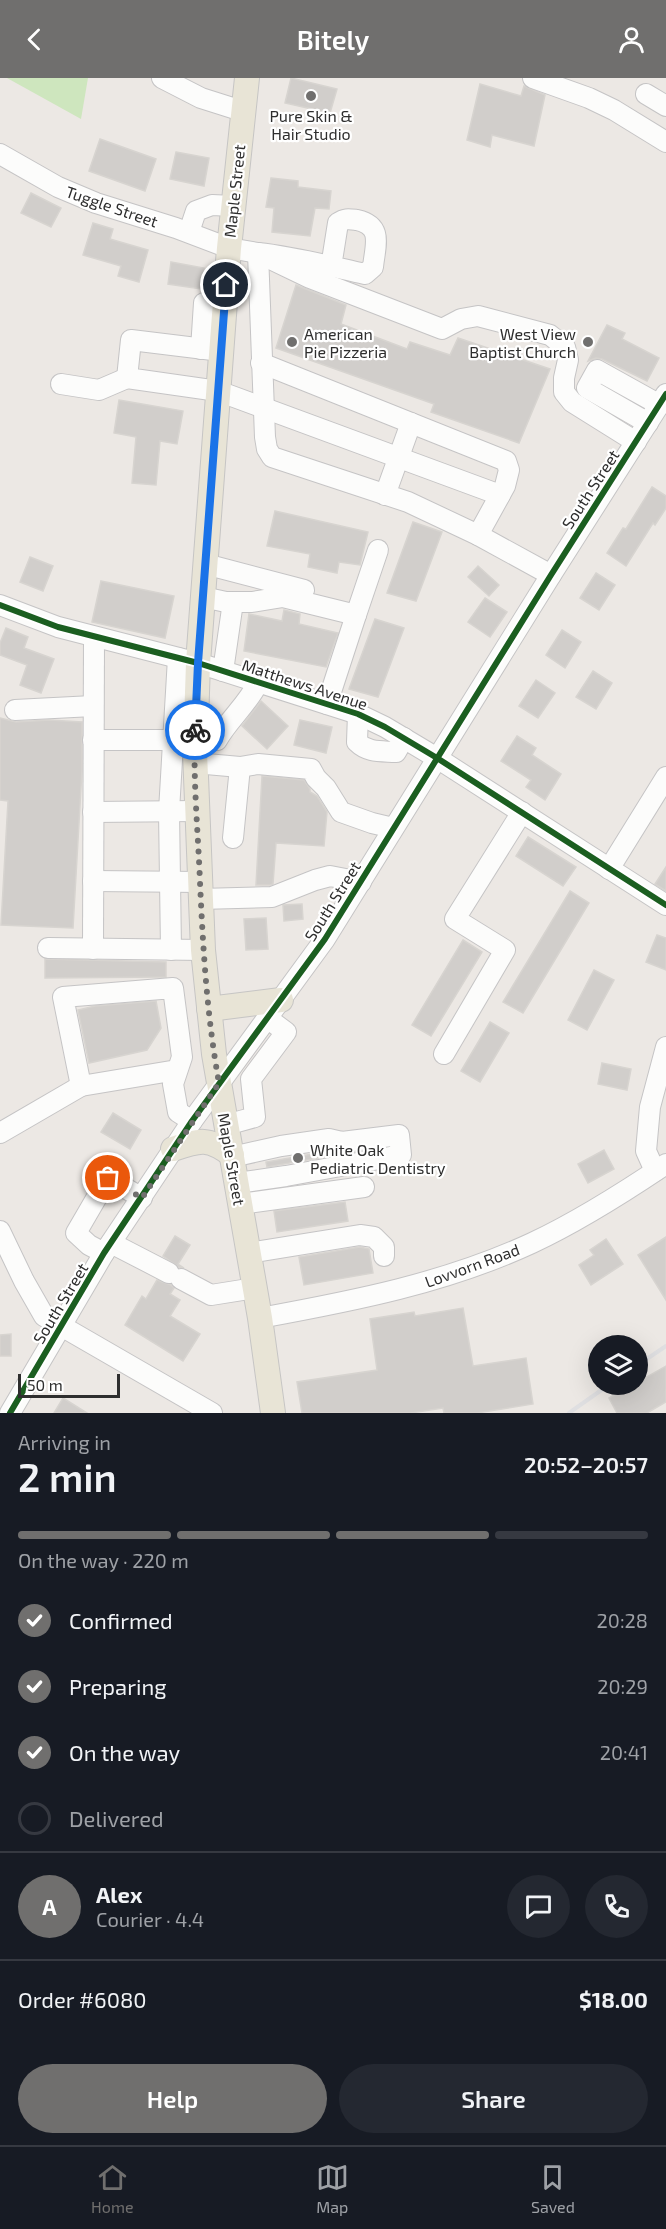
<!DOCTYPE html>
<html lang="en">
<head>
<meta charset="utf-8">
<style>
	:root { --surface:#171b24; --page:#242831; --text:#f1f3f6; --muted:#9ea1a6; --line:#363941; --accent:#706f6e }
	body { margin:0; font-family:"Exo 2",sans-serif; background:var(--page); color:var(--text); height:100vh; display:flex; flex-direction:column; font-size:22px; white-space:nowrap }
	* { box-sizing:border-box; margin:0 }
	p { font-size:20px; color:var(--muted) }
	.icon { flex:none; width:33px; height:33px; fill:none; stroke:currentColor; stroke-width:2; stroke-linecap:round; stroke-linejoin:round }
	.map { position:relative; height:1335px; overflow:hidden }
	.sheet { display:flex; flex-direction:column; background:var(--surface); flex:1 }
	.sheet>* { flex:none }
	.fabs { position:absolute; left:588px; top:1257px; display:grid; gap:12px }
	.fabs a { display:grid; place-items:center; width:60px; height:60px; border-radius:50%; background:var(--surface); box-shadow:0 6px 24px #0002; font-size:30px }
	.scale { position:absolute; left:18px; bottom:15px; width:102px; box-sizing:border-box; padding-left:6px; border:3px solid #2e2e2e; border-top:0; font-size:16px; line-height:21px; white-space:nowrap; color:#2e2e2e; -webkit-text-stroke:4px #fff; paint-order:stroke }
	.pin { position:absolute; display:grid; place-items:center; width:51px; height:51px; color:#fff; margin:-26px; border:3px solid #fff; border-radius:50%; box-shadow:0 2px 6px #0007 }
	.courier { position:absolute; display:grid; place-items:center; width:60px; height:60px; margin:-30px; border:4px solid #1a73e8; border-radius:50%; background:#fff; color:#222; box-shadow:0 2px 8px #0007 }
	.overview em { font-style:normal; font-weight:600 }
	.overview div { display:flex; flex-direction:column-reverse }
	.overview { display:flex; align-items:center; justify-content:space-between; height:102px; padding:0 18px }
	h1 { font-size:39px; font-weight:600; line-height:45px }
	.bar { display:grid; grid-template-columns:repeat(4,1fr); gap:9px 6px; align-content:center; height:72px; padding:0 18px }
	.bar i { height:8px; border-radius:4px; background:var(--line) }
	.bar .current { background:var(--accent) }
	.bar p { grid-column:span 4 }
	.line { display:flex; align-items:center; gap:15px; padding:0 18px; border-top:2px solid var(--line) }
	.line div { flex:1 }
	.round { display:grid; place-items:center; flex:none; width:63px; height:63px; border-radius:32px; background:var(--page) }
	ol { padding:0 18px; list-style:none }
	li { display:flex; align-items:center; gap:18px; height:66px }
	li p { margin-inline-start:auto }
	li .icon { padding:6px; border-radius:50%; background:var(--accent); color:#fff; stroke-width:4 }
	li:last-child { color:var(--muted) }
	li i { width:33px; height:33px; border:3px solid var(--line); border-radius:50% }
	.cta { display:flex; gap:12px; margin-top:auto; padding:12px 18px }
	.cta a { flex:1; height:69px; border-radius:36px; background:var(--accent); color:#fff; font-size:24px; font-weight:600; line-height:69px; text-align:center }
	.cta a+a { background:var(--page); color:var(--text) }
	header { display:flex; justify-content:space-between; align-items:center; height:78px; padding:0 18px; background:var(--accent); color:#fff; font-size:27px; font-weight:600 }
	.dock { display:flex; justify-content:space-around; align-items:center; height:84px; border-top:2px solid var(--line); background:var(--surface); font-size:16px; color:var(--muted) }
	.dock a { display:grid; justify-items:center; gap:3px }
	.dock .current { color:var(--accent) }
	.map>svg:first-child { display:block }
	.green { fill:#cee6be }
	.building { fill:#d1cecb; stroke:#d7d4d0; stroke-width:1.5 }
	.lines { fill:none; stroke-linecap:round; stroke-linejoin:round }
	.minor-casing { stroke:#c5c4c5; stroke-width:22 }
	.major-casing { stroke:#c6c5c4; stroke-width:26 }
	.minor { stroke:#fcfcfb; stroke-width:20 }
	.major { stroke:#e8e4d6; stroke-width:24 }
	.rail { stroke:#dfdfe1; stroke-width:4 }
	.cycleway-casing { stroke:#fff; stroke-width:10 }
	.cycleway { stroke:#1b5e20; stroke-width:6 }
	.done { stroke:#706f6e; stroke-width:6; stroke-dasharray:0 10.8 }
	.route { stroke:#1a73e8; stroke-width:8 }
	.poi-dot { fill:#706f6e; stroke:#fff; stroke-width:2 }
	.labels { text-anchor:middle; dominant-baseline:central; stroke-width:4.5; stroke-linejoin:round; paint-order:stroke }
	.poi-label { font-size:16px; fill:#2e2e2e; stroke:#fff; text-anchor:start }
	.street-label { font-size:16px; fill:#2e2e2e; stroke:#fff }
</style>
</head>
<body>
<header><svg class="icon" aria-label="back" viewBox="0 0 24 24"><path d="M15 5l-7 7 7 7"/></svg>Bitely<svg class="icon" aria-label="person" viewBox="0 0 24 24"><circle cx="12" cy="8" r="4"/><path d="M4 21q1-7 8-7t8 7"/></svg></header>
<div class="map">
<svg width="666" height="1335" viewBox="0 0 666 1335">
	<rect width="100%" height="100%" fill="#ece8e4"/>
	<path class="green" d="M7 0H88L81 41Z"/>
	<g class="building">
		<path d="M291 0 337 11 330 35 285 25Z"/>
		<path d="M480 6 521 18 524 8 545 17 534 68 492 57 490 69 467 62Z"/>
		<path d="M100 61 156 81 145 113 89 93Z"/>
		<path d="M176 74 209 80 204 108 170 101Z"/>
		<path d="M271 100 298 103V109L331 113 329 131 315 130 310 158 272 154 274 130 266 129Z"/>
		<path d="M31 115 61 130 51 149 21 135Z"/>
		<path d="M93 145 113 151 110 161 148 172 139 204 118 198 121 188 83 177Z"/>
		<path d="M171 184 204 190 201 211 168 206Z"/>
		<path d="M296 207 346 227 341 246 407 271 410 264 450 277 458 260 550 291 519 365 431 334 434 326 276 270Z"/>
		<path d="M607 247 625 255 622 261 659 280 647 303 602 281 596 280 588 283Z"/>
		<path d="M119 322 183 333 177 366 160 363 156 407 132 405 136 359 114 355Z"/>
		<path d="M652 409 666 418V430L655 447 653 445 626 488 607 475 623 450 626 451Z"/>
		<path d="M275 433 368 454 360 487 339 484 337 495 308 489 310 476 267 468Z"/>
		<path d="M413 444 442 454 416 523 387 515Z"/>
		<path d="M30 479 53 488 43 513 20 504Z"/>
		<path d="M478 488 499 507 489 518 468 499Z"/>
		<path d="M596 495 615 507 599 532 580 520Z"/>
		<path d="M101 503 174 518 165 560 92 544Z"/>
		<path d="M485 520 507 534 490 559 468 544Z"/>
		<path d="M284 532 300 536 299 546 338 555 326 589 244 573 249 536 282 543Z"/>
		<path d="M375 541 404 550 378 619 349 611Z"/>
		<path d="M6 550 28 559 24 570 54 581 41 615 20 607 27 587 0 577V565Z"/>
		<path d="M562 552 581 564 565 590 546 577Z"/>
		<path d="M593 593 612 605 596 631 576 619Z"/>
		<path d="M536 602 555 615 538 640 519 628Z"/>
		<path d="M261 623 288 648 267 671 242 648Z"/>
		<path d="M0 640 16 644 49 642 82 644V692L73 850 1 847 8 723 0 722Z"/>
		<path d="M300 642 332 649 326 675 294 667Z"/>
		<path d="M517 658 536 670 532 677 561 696 545 722 526 709 531 702 501 683Z"/>
		<path d="M262 698 304 702 310 711V714L317 718 327 734 324 768 276 765 273 806 270 807H256Z"/>
		<path d="M528 759 576 789 563 808 516 778Z"/>
		<path d="M666 789V813L655 806Z"/>
		<path d="M570 813 589 825 523 935 503 924Z"/>
		<path d="M302 826 303 841 284 843 283 827Z"/>
		<path d="M266 840 268 871 246 872 244 841Z"/>
		<path d="M657 857 666 860V892L646 884Z"/>
		<path d="M463 862 482 874 431 958 412 947Z"/>
		<path d="M45 881 166 884V899L45 900Z"/>
		<path d="M594 892 614 902 587 952 568 942Z"/>
		<path d="M156 923 161 950 147 972 89 985 78 932 95 928Z"/>
		<path d="M490 944 509 955 480 1004 461 993Z"/>
		<path d="M602 985 631 991 627 1012 598 1006Z"/>
		<path d="M113 1035 141 1052 130 1071 101 1054Z"/>
		<path d="M604 1072 614 1091 588 1105 578 1086Z"/>
		<path d="M329 1073 330 1078 267 1089 266 1084Z"/>
		<path d="M345 1124 348 1143 277 1154 274 1133Z"/>
		<path d="M175 1158 190 1167 178 1186 184 1190 179 1189 163 1178Z"/>
		<path d="M666 1159V1222L638 1177Z"/>
		<path d="M606 1161 623 1186 591 1207 579 1187 594 1177 590 1172Z"/>
		<path d="M360 1169 369 1171 373 1195 304 1207 299 1179Z"/>
		<path d="M157 1202 171 1207 174 1210 170 1216 180 1222 170 1238 200 1256 183 1283 125 1247 142 1218 146 1221Z"/>
		<path d="M463 1230 473 1288 526 1280 533 1326 477 1335H444L443 1330 411 1335H302L297 1304 377 1292 370 1241 414 1234 415 1238Z"/>
		<path d="M11 1256V1278H0V1257Z"/>
		<path d="M666 1288V1324L647 1335H617L609 1320 633 1306H638V1304Z"/>
		<path d="M63 1320 87 1335H54Z"/>
	</g>
	<g class="lines">
		<g class="minor-casing">
			<g id="minor">
				<path d="M162 0 201 20 242 33"/>
				<path d="M533 0 589 20 614 32 666 64"/>
				<path d="M646 16 666 28"/>
				<path d="M0 76 58 109 96 125 176 150 229 170 258 175 310 200 442 251 461 241 478 238 550 257 565 269 568 282 564 300V314L572 324 636 364"/>
				<path d="M189 154 196 133 212 127 233 128"/>
				<path d="M331 189 338 145C345 140 349 141 357 142 384 148 375 168 373 189L365 196C329 188 295 179 258 175L265 359 267 371 272 379 408 424 478 457 551 497"/>
				<path d="M201 271 204 225 225 226"/>
				<path d="M221 273 131 262 127 300 218 313 500 417"/>
				<path d="M261 285 506 383 509 392 505 408 478 457"/>
				<path d="M61 306 99 312 127 300"/>
				<path d="M648 345 587 310 597 292 660 327"/>
				<path d="M385 417 411 345"/>
				<path d="M205 486 304 512"/>
				<path d="M203 519 226 524H252L283 519 356 537 327 626"/>
				<path d="M0 527 58 549 198 585 358 636 385 649 437 680 666 827"/>
				<path d="M356 537 378 472"/>
				<path d="M223 593 233 524"/>
				<path d="M15 632 93 628"/>
				<path d="M358 636 357 664C368 675 381 673 396 674L404 660"/>
				<path d="M93 662H217C229 641 247 627 258 605"/>
				<path d="M195 685 240 689 258 686 311 691 316 700 326 710 341 734 372 745 393 750"/>
				<path d="M93 734 197 733"/>
				<path d="M233 760 240 689"/>
				<path d="M609 791 666 699"/>
				<path d="M93 803 200 804"/>
				<path d="M200 821 272 819 315 802 330 798 361 804"/>
				<path d="M48 870 203 872"/>
				<path d="M93 871 94 559"/>
				<path d="M171 872 169 733 178 580"/>
				<path d="M444 976 505 872 455 841 522 734"/>
				<path d="M177 992 81 1008 63 919 173 910 182 979 173 1006 178 1034 192 1043"/>
				<path d="M226 1047 255 1039 251 1001 286 954 267 940"/>
				<path d="M0 1055 81 1008"/>
				<path d="M232 1079 281 1068 329 1061 342 1064 399 1057 401 1077 286 1098 237 1105"/>
				<path d="M655 1093 646 1073 650 1029 666 969"/>
				<path d="M240 1126 364 1109"/>
				<path d="M0 1153 24 1203 44 1238 212 1335"/>
				<path d="M111 1165 169 1195"/>
				<path d="M104 1175 89 1167 76 1155 108 1100 142 1120"/>
				<path d="M249 1175 360 1157 374 1159 384 1169V1178"/>
				<path d="M181 1201 211 1217 255 1210"/>
				<path d="M260 1240C353 1223 446 1205 532 1165 579 1143 623 1115 666 1086"/>
				<path d="M10 1335 104 1175 192 1043 325 861 551 497 666 316"/>
			</g>
		</g>
		<g class="major-casing">
			<g id="major">
				<path d="M247 0 229 170 198 585 195 674 203 872 214 976 260 1240 273 1335"/>
				<path d="M209 931 281 922"/>
				<path d="M173 1071C200 1062 208 1059 232 1077"/>
			</g>
		</g>
		<use href="#minor" class="minor"/>
		<use href="#major" class="major"/>
		<g class="rail">
			<path d="M638 1287 666 1268"/>
			<path d="M569 1335 610 1306"/>
		</g>
		<g class="cycleway-casing">
			<g id="cycleway">
				<path d="M0 527 58 549 198 585 358 636 385 649 437 680 666 827"/>
				<path d="M10 1335 104 1175 192 1043 325 861 551 497 666 316"/>
			</g>
		</g>
		<use href="#cycleway" class="cycleway"/>
	</g>
	<g class="lines">
		<path class="done" d="M108 1100 142 1120 219 1005C207 939 203 871 200 804 198 753 193 703 195 652"/>
		<path class="route" d="M195 652 198 585 226 207"/>
	</g>
	<g class="poi-dot">
		<circle cx="311" cy="18" r="6"/>
		<circle cx="292" cy="264" r="6"/>
		<circle cx="588" cy="264" r="6"/>
		<circle cx="298" cy="1080" r="6"/>
	</g>
	<g class="labels">
		<g class="poi-label">
			<text x="311" y="37" text-anchor="middle">Pure Skin &amp;<tspan x="311" dy="18">Hair Studio</tspan></text>
			<text x="304" y="255">American<tspan x="304" dy="18">Pie Pizzeria</tspan></text>
			<text x="576" y="255" text-anchor="end">West View<tspan x="576" dy="18">Baptist Church</tspan></text>
			<text x="310" y="1071">White Oak<tspan x="310" dy="18">Pediatric Dentistry</tspan></text>
		</g>
		<g class="street-label">
			<text transform="translate(234 113) rotate(-84)">Maple Street</text>
			<text transform="translate(112 128) rotate(19)">Tuggle Street</text>
			<text transform="translate(590 411) rotate(-57)">South Street</text>
			<text transform="translate(305 606) rotate(18)">Matthews Avenue</text>
			<text transform="translate(332 823) rotate(-58)">South Street</text>
			<text transform="translate(232 1081) rotate(80)">Maple Street</text>
			<text transform="translate(472 1187) rotate(-20)">Lovvorn Road</text>
			<text transform="translate(60 1225) rotate(-59)">South Street</text>
		</g>
	</g>
</svg>
<div class="fabs">
<a><svg class="icon" aria-label="layers" viewBox="0 0 24 24"><path d="M12 4l9 5-9 5-9-5zM3 14l9 5 9-5"/></svg></a>
</div>
<div class="scale">50 m</div>
<div class="pin" style="left:108px;top:1100px;background:#ea580c"><svg class="icon" aria-label="bag" viewBox="0 0 24 24"><path d="M5 8h14l-1 12H6zM9 8a3 3 0 0 1 6 0"/></svg></div>
<div class="pin" style="left:226px;top:207px;background:#1f2937"><svg class="icon" aria-label="home" viewBox="0 0 24 24"><path d="M3 11l9-7 9 7M6 9v11h12V9"/></svg></div>
<div class="courier" style="left:195px;top:652px"><svg class="icon" aria-label="bike" viewBox="0 0 24 24"><circle cx="6" cy="16" r="4"/><circle cx="18" cy="16" r="4"/><path d="M6 16l4-8h5l3 8M10 8l3 8H6M13 5h3"/></svg></div>
</div>
<section class="sheet">
<div class="overview"><div><h1>2 min</h1><p>Arriving in</p></div><em>20:52–20:57</em></div>
<div class="bar"><i class="current"></i><i class="current"></i><i class="current"></i><i></i><p>On the way · 220 m</p></div>
<ol>
<li><svg class="icon" aria-label="check" viewBox="0 0 24 24"><path d="M5 12l5 5 9-10"/></svg>Confirmed<p>20:28</p></li>
<li><svg class="icon" aria-label="check" viewBox="0 0 24 24"><path d="M5 12l5 5 9-10"/></svg>Preparing<p>20:29</p></li>
<li><svg class="icon" aria-label="check" viewBox="0 0 24 24"><path d="M5 12l5 5 9-10"/></svg>On the way<p>20:41</p></li>
<li><i></i>Delivered</li>
</ol>
<div class="line" style="height:108px"><b class="round" style="background:var(--accent);color:#fff">A</b><div><b>Alex</b><p>Courier · 4.4</p></div><a class="round"><svg class="icon" aria-label="chat" viewBox="0 0 24 24"><path d="M4 5h16v11H9l-5 4z"/></svg></a><a class="round"><svg class="icon" aria-label="phone" viewBox="0 0 24 24"><path d="M5 4h4l2 5-3 2q2 4 5 5l2-3 5 2v4C11 20 4 13 5 4z"/></svg></a></div>
<div class="line" style="height:78px"><div>Order #6080</div><b>$18.00</b></div>
<div class="cta"><a>Help</a><a>Share</a></div>
</section>
<nav class="dock">
<a class="current"><svg class="icon" aria-label="home" viewBox="0 0 24 24"><path d="M3 11l9-7 9 7M6 9v11h12V9"/></svg>Home</a>
<a><svg class="icon" aria-label="map" viewBox="0 0 24 24"><path d="M3 6l6-2 6 2 6-2v14l-6 2-6-2-6 2zM9 4v14M15 6v14"/></svg>Map</a>
<a><svg class="icon" aria-label="saved" viewBox="0 0 24 24"><path d="M7 4h10v16l-5-4-5 4z"/></svg>Saved</a>
</nav>
</body>
</html>
